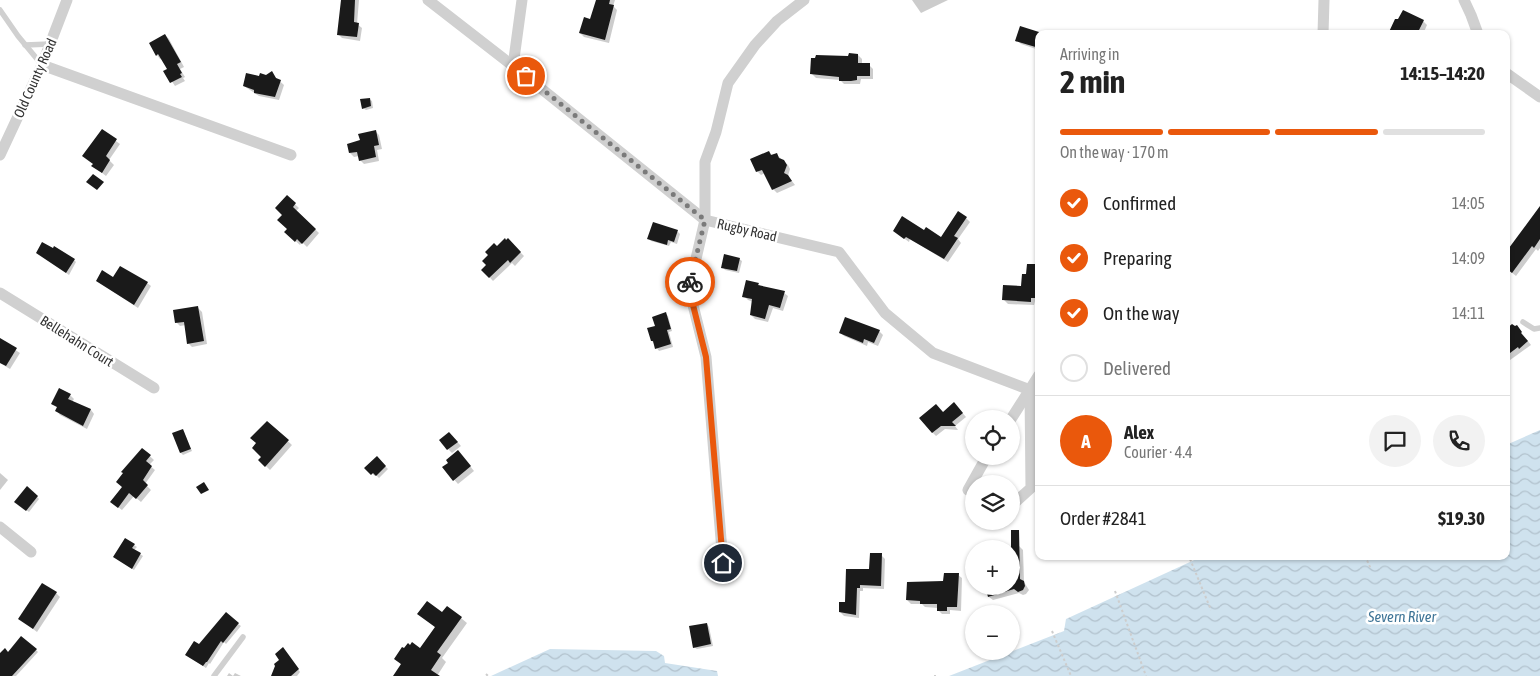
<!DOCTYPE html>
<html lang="en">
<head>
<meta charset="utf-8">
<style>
	:root { --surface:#fff; --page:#f2f2f2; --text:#222; --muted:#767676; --line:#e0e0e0; --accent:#ea580c }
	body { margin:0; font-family:"Asap Condensed",sans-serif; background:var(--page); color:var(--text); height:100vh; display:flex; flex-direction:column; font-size:19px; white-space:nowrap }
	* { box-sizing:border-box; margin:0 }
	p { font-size:16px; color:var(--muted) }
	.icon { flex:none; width:28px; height:28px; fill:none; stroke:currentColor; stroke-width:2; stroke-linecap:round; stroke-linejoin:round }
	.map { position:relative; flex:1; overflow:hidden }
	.details { position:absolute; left:1035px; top:30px; width:475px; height:530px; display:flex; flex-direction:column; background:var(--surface); border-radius:10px; box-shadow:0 1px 4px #0004 }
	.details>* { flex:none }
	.tools { position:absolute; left:965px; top:410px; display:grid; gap:10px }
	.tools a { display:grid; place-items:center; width:55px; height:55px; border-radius:50%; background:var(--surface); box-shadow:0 1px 4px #0004; font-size:25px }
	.pin { position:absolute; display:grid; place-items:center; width:42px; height:42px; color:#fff; margin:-21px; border:2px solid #fff; border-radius:50%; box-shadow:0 1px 5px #0007 }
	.courier { position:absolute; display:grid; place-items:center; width:50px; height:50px; margin:-25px; border:4px solid #ea580c; border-radius:50%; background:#fff; color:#222; box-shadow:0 1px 6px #0007 }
	.overview em { font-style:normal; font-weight:700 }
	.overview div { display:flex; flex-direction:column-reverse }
	.overview { display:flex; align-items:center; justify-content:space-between; height:85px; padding:0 25px }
	h1 { font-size:32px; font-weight:700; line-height:38px }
	.bar { display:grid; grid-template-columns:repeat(4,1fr); gap:8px 5px; align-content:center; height:60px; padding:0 25px }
	.bar i { height:6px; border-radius:4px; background:var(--line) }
	.bar .current { background:var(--accent) }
	.bar p { grid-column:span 4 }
	.line { display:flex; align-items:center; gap:12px; padding:0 25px; border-top:1px solid var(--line) }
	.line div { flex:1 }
	.round { display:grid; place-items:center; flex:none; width:52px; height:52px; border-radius:26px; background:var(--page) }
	ol { padding:0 25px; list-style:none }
	li { display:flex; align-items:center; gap:15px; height:55px }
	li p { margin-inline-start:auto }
	li .icon { padding:5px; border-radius:50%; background:var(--accent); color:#fff; stroke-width:4 }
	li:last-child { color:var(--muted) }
	li i { width:28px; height:28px; border:2px solid var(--line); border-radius:50% }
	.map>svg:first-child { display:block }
	.water { fill:url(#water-waves) }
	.shadow { fill:#0003 }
	.building { fill:#1a1a1a }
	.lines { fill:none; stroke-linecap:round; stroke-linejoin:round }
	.path { stroke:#cdcdcd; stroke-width:2; stroke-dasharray:2.5 2.5; stroke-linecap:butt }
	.service { stroke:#d0d0d0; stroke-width:5.5 }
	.minor { stroke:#d0d0d0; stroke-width:11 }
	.done { stroke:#7a7a7a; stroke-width:5; stroke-dasharray:0 9 }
	.route { stroke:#ea580c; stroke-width:6 }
	.labels { text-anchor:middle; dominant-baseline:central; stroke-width:5; stroke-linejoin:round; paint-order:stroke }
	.street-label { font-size:14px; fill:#333; stroke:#fff }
	.water-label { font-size:15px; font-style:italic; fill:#3f7597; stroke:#fff }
</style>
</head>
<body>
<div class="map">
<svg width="1540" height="676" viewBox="0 0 1540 676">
	<defs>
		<pattern id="water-waves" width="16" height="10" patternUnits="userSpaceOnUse" patternTransform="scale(1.25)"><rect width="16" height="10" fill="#cfe2ee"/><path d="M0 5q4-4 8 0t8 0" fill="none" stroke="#b2c2cd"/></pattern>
	</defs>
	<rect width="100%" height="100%" fill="#fff"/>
	<g class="water">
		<path d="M1540 430V676H949L1064 631 1066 619 1203 556H1506V445Z"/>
		<path d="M550 649 656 651 664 656 665 663 717 671 718 676H491Z"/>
	</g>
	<g class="shadow">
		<path d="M342 0H359L357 24 362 28 360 41 342 38 338 34Z"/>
		<path d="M597 0H615L613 6 617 10 609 43 584 37 580 33 591 20Z"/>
		<path d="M912 0H948L921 13Z"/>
		<path d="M1423 21 1427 25 1423 34H1390Z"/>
		<path d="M1021 28 1043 34H1039V54V50L1021 44 1017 40Z"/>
		<path d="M1048 31 1058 34H1047Z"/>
		<path d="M165 35 169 39 184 67 180 69 185 77 183 78 185 81 175 86 165 71 168 69 162 58 160 59 157 55Z"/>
		<path d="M858 55 862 59V64L869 65 873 69V79H861L860 84H844L840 80 816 78 812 74Z"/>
		<path d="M275 77 284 85 279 100 259 96 244 86 260 78Z"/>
		<path d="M369 99 372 101 373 108 366 110 363 108Z"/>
		<path d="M102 131 120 144 109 160 114 165 106 176 93 166Z"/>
		<path d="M375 131 379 135 382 149 377 150 379 161 364 164 360 160 359 156 354 157 350 153 349 145 361 140Z"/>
		<path d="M769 152 773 156 776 154 788 165 790 169 788 176 795 185 777 193 773 189 765 173 761 175 757 171Z"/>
		<path d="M287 197 299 208 296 211 319 233 307 247 302 242 300 245 290 236 284 215Z"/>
		<path d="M1540 209V248L1538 251 1536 249 1516 276 1506 268Z"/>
		<path d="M966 218 970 222 958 239 961 243 948 262 910 239 909 242 894 231 924 232 941 238Z"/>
		<path d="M654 224 678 232 680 234 677 244 671 242 669 246 651 241 649 239Z"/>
		<path d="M508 240 524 256 515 266 512 263 493 281 483 270 488 265 489 255 497 248Z"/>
		<path d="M40 255 74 260 76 262 69 275Z"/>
		<path d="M739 259 742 261 739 273 725 270 723 267Z"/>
		<path d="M1039 266V302L1035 301 1034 305 1008 304 1004 300 1022 287 1027 276Z"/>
		<path d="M114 279 147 283 151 286 138 308 97 281Z"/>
		<path d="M758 284 762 287 784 293 788 296 783 311 773 308 768 322 755 319 751 315 753 302 748 300 744 296Z"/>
		<path d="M198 308 202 312 207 344 192 347 188 343 186 325 180 326 176 322Z"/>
		<path d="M666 314 668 316 672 331 669 332 673 347 659 351 652 341 656 327Z"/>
		<path d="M1506 330 1520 331 1531 345 1506 363Z"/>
		<path d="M879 331 883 335 878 346 868 342 867 346 844 336 840 332Z"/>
		<path d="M0 340 20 353 10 369 0 363Z"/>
		<path d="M70 395 74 399 72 402 91 410 94 414 87 429 60 415 57 411 58 408 53 404Z"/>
		<path d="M958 408 966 417 955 426 958 430 945 429 936 436 932 432 943 413Z"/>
		<path d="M267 422 292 445 270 470 260 460 263 457Z"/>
		<path d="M183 430 192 451 183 455 181 453Z"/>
		<path d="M453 437 461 446 452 453 448 449Z"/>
		<path d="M142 449 154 460 149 465 155 470 145 484 151 490 141 502 134 496 122 510 115 505Z"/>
		<path d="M462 456 474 471 458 484 444 468Z"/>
		<path d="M377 458 388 469 379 478 376 475 375 476 366 468Z"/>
		<path d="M0 473 8 480 0 490Z"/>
		<path d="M37 497 39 499 29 512 18 504Z"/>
		<path d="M134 545 137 547 134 550 143 556 134 570 117 559Z"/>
		<path d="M1019 546 1023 550 1024 582 1029 590 1026 594 1023 595 1019 593 993 600 989 597 1011 586V549H1007V547Z"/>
		<path d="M881 555 885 559 884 589 863 588V591H860L859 618 844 616 840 612 847 603 848 570 871 571Z"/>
		<path d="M958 575 962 578 961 611 950 610V614H942L938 610V608L925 607 922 604H911L907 600Z"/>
		<path d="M56 593 60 597 37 632 20 619Z"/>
		<path d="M419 614H443L461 618 467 623 442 658 446 662 437 676H395L402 665 395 659 420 650 436 628Z"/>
		<path d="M238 624 241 626 226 644 224 642 210 664 209 663 206 668 189 657 199 646Z"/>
		<path d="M707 624 709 627 713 646 697 649 694 647Z"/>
		<path d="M36 650 38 652 16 676H2L0 674V655Z"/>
		<path d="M285 651 300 672 297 676H275Z"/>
		<path d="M229 673 233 676 235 673 241 676H227Z"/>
	</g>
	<g class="building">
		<path d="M341 0H355L354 22 359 23 357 37 337 35Z"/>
		<path d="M596 0H610L609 4 614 5 605 40 579 33 584 17 590 19Z"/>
		<path d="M1403 10 1424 20 1417 34H1388L1395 19H1398Z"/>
		<path d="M1020 26 1039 32V48L1015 41Z"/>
		<path d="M165 34 181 62 177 64 182 73 180 74 182 77 170 83 163 71 167 69 158 54 156 56 149 43Z"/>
		<path d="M849 53 858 54V63H870V76H857V80L851 81H839V77L810 74 811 58H815L816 55 848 56Z"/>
		<path d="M272 71 276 78 281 80 275 97 254 93V90L243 86 246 73 259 76 260 73 266 75Z"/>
		<path d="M370 98 371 106 362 109 360 99Z"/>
		<path d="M102 129 117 139 106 156 110 160 102 173 91 166 93 164 82 156Z"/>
		<path d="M376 130 379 145 374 146 376 157 359 161 357 152 349 153 347 144 360 140 358 134Z"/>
		<path d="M769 151 771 155 777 153 779 158 784 160 787 165 784 173 788 175 792 181 772 190 762 170 756 172 750 159Z"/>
		<path d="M93 174 104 182 97 190 86 182Z"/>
		<path d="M287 195 296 203 293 207 316 229 302 244 297 239 295 242 284 232 287 229 277 220 282 215 275 208Z"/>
		<path d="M1540 206V239L1534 248 1532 246 1512 273 1506 268V252Z"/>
		<path d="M958 211 967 217 954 236 958 238 944 259 906 237 904 239 893 231 902 216 924 230 926 227 941 237Z"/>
		<path d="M653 222 678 230 674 242 668 240 667 245 647 239Z"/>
		<path d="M505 238 506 240 508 238 521 252 510 263 508 260 489 278 481 270 486 265 482 261 488 255 485 252 494 243 497 246Z"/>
		<path d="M42 242 53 248 54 246 75 259 66 273 36 253Z"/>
		<path d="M724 254 740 258 737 271 721 268Z"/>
		<path d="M1027 264H1039L1037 298H1031V302L1002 300 1003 285 1021 286 1022 274H1026Z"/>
		<path d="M120 266 148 282 134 305 96 281 102 270 113 277Z"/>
		<path d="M746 280 759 283 758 285 785 291 780 308 769 305 765 319 750 315 752 299 742 297Z"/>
		<path d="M198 306 204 341 187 344 184 322 175 323 173 310Z"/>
		<path d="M666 312 671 329 667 330 671 344 655 349 653 341H651L647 328 655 326 652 317Z"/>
		<path d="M845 317 880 330 874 343 864 339 863 343 839 333Z"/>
		<path d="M1512 324 1515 326 1517 325 1522 332 1521 333 1528 341 1519 349 1518 347 1506 356V329Z"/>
		<path d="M0 338 17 348 6 366 0 363Z"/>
		<path d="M59 388 71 394 68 399 91 409 83 426 55 411 57 407 51 404Z"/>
		<path d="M954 402 963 413 952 422 956 426H941L932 433 919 418 936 404 943 412Z"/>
		<path d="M267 421 289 440 265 467 258 460 261 457 252 448 256 443 250 438Z"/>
		<path d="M183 429 191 449 180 453 172 433Z"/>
		<path d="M449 432 458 442 447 450 439 440Z"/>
		<path d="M142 448 151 455 146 461 152 466 143 480 148 485 136 499 129 493 118 508 110 502 122 487 116 482 123 473 121 472Z"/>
		<path d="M458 450 471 466 453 481 442 467 448 463 446 460Z"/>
		<path d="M377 456 386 466 376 476 373 473 371 475 364 468Z"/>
		<path d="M204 482 209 490 201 494 196 487Z"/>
		<path d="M27 486 38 496 26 511 14 502Z"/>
		<path d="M1011 530H1019L1020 579 1024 581 1025 586 1023 590 1018 592 1014 589 988 597 985 586H1011Z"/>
		<path d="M125 538 135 544 132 548 141 553 132 569 113 557Z"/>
		<path d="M870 553H882L881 586 860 585V588H857L856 615 839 612V602H845L846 569H869Z"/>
		<path d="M944 573H959L957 607H947V611H937V604H920V601L906 600 907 582 943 581Z"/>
		<path d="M42 583 57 592 33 629 18 619Z"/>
		<path d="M427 601 442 612 447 606 462 617 437 652 441 655 431 670 440 676H393L401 664 394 659 402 647 404 648 408 643 410 645 412 642 420 648 435 627 417 614Z"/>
		<path d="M226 612 239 623 223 643 221 641 207 662H206L203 666 185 655 194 641 199 644Z"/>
		<path d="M707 623 711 644 693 648 689 626Z"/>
		<path d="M21 636 37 649 12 676H0V653L5 648 8 652Z"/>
		<path d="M283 647 299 669 291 676H271L275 666 274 664 279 660 275 654Z"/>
	</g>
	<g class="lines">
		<g class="path">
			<path d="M1365 556 1371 569"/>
			<path d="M1190 559 1211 610"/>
			<path d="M1115 591 1146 676"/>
			<path d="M1052 631 1071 676"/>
			<path d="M486 674 488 676"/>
			<path d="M935 675V676"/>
		</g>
		<g class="service">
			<path d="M0 10 18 36 42 65"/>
			<path d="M25 45 50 44"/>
			<path d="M1523 322 1534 329 1540 328"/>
			<path d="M214 676 243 637"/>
		</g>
		<g class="minor">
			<path d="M428 0 513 66 705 220 839 252 885 313 933 353 1030 390 1031 488 1011 506"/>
			<path d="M1464 0 1471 15 1478 34"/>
			<path d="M1323 34 1324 0"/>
			<path d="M42 65 291 155"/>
			<path d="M513 66 522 0"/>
			<path d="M1506 73 1540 97"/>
			<path d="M0 155 42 65 67 0"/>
			<path d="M0 293 154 388"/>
			<path d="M1011 419 1039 375"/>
			<path d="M974 493 968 490 987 456"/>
			<path d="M0 527 31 552"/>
			<path d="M723 563 706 357 689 289 705 220V162L716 132 728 83 755 45 777 21 804 0"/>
		</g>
	</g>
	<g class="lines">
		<path class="done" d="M526 76 705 220 690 282"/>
		<path class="route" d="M690 282 689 289 706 357 723 563"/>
	</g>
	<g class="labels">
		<g class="street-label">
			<text transform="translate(35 78) rotate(-66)">Old County Road</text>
			<text transform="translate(747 230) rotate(13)">Rugby Road</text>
			<text transform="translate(77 341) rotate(32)">Bellehahn Court</text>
		</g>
		<g class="water-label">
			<text x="1402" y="616">Severn River</text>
		</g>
	</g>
</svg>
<div class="tools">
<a><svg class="icon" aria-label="locate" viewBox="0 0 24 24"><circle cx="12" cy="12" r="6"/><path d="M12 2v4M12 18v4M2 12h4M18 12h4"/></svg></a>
<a><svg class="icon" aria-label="layers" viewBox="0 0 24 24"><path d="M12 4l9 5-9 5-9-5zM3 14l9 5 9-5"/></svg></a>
<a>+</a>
<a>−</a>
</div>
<div class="pin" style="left:526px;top:76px;background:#ea580c"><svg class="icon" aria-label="bag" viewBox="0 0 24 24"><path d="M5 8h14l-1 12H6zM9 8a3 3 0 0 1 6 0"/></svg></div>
<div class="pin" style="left:723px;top:563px;background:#1f2937"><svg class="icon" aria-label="home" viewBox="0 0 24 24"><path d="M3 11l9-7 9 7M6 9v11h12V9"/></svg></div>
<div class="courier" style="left:690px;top:282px"><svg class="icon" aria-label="bike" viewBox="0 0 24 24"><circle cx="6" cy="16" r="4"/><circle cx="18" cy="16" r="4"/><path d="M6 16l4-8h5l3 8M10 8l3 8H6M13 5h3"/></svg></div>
<section class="details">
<div class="overview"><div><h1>2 min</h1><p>Arriving in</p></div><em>14:15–14:20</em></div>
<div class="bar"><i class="current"></i><i class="current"></i><i class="current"></i><i></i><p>On the way · 170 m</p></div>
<ol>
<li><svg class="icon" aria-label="check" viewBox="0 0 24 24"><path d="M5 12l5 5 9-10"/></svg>Confirmed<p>14:05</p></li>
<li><svg class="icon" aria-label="check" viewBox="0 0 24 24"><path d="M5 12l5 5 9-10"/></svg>Preparing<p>14:09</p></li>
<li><svg class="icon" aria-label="check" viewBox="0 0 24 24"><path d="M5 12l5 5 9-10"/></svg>On the way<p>14:11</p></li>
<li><i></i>Delivered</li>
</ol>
<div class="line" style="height:90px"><b class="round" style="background:var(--accent);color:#fff">A</b><div><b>Alex</b><p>Courier · 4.4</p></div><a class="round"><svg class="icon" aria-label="chat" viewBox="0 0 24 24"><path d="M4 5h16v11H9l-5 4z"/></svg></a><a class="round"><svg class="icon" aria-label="phone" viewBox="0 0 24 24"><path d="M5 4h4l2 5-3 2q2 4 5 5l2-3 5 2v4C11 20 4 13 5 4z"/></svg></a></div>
<div class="line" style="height:65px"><div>Order #2841</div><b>$19.30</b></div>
</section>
</div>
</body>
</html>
